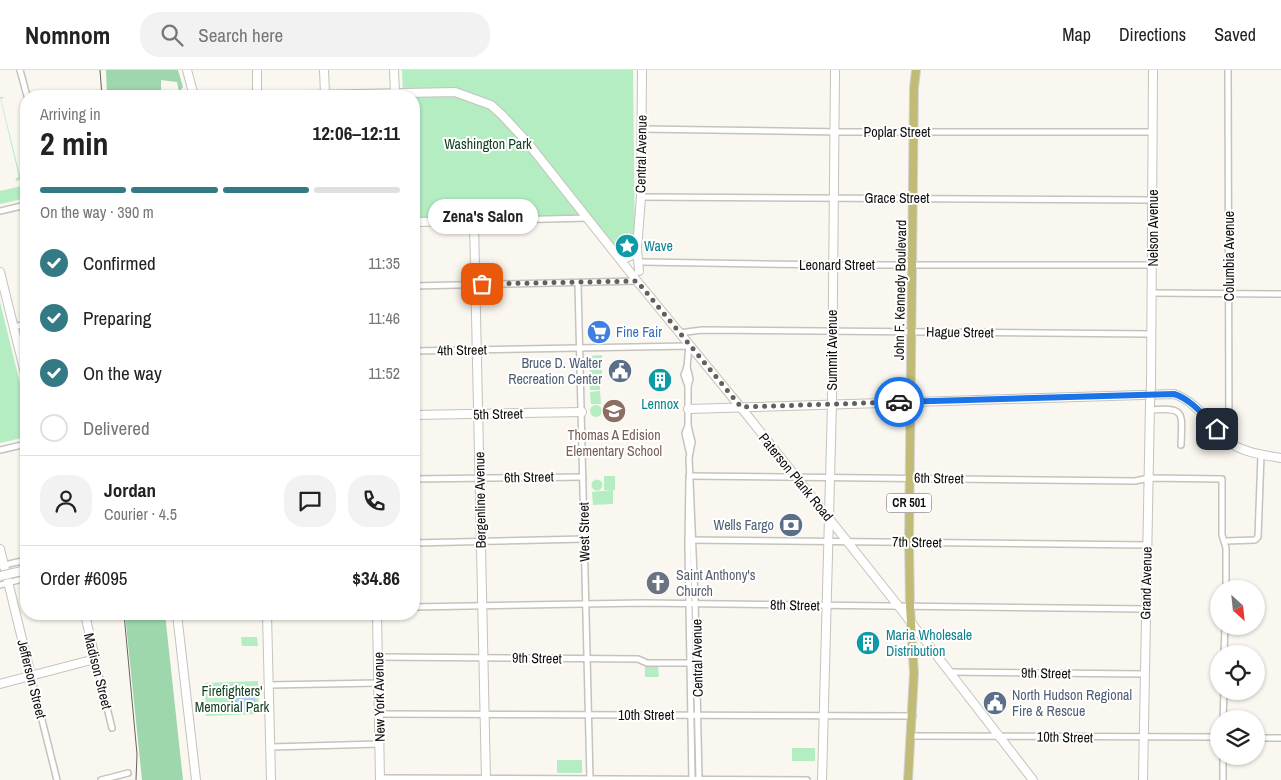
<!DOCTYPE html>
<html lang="en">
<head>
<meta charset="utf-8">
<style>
	:root { --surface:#fff; --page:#f2f2f2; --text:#222; --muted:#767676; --line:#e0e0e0; --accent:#337a85 }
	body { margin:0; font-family:"Archivo Narrow",sans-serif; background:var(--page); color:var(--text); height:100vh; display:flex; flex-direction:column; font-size:19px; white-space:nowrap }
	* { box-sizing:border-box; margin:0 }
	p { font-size:16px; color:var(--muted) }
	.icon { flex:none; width:28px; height:28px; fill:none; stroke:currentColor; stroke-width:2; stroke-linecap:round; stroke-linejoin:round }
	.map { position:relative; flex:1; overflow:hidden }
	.details { position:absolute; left:20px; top:20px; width:400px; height:530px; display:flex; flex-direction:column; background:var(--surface); border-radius:20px; box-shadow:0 1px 4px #0004 }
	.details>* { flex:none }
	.needle { width:32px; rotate:153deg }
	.buttons { position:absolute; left:1210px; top:510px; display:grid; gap:10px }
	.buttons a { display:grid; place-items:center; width:55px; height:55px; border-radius:50%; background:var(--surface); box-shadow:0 1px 4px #0004; font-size:25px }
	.pin { position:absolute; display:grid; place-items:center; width:42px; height:42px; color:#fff; margin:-21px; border-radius:10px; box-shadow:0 2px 8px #0006 }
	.courier { position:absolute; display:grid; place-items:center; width:50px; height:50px; margin:-25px; border:4px solid #1a73e8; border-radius:50%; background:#fff; color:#222; box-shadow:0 1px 6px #0007 }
	.bubble { position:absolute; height:35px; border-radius:18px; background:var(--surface); box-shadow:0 1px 4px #0004; font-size:16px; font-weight:800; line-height:35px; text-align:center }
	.head em { font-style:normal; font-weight:800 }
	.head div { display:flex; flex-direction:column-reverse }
	.head { display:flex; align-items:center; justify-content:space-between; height:85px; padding:0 20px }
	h1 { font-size:32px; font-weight:800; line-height:38px }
	.bar { display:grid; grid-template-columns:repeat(4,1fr); gap:8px 5px; align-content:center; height:60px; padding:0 20px }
	.bar i { height:6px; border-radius:4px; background:var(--line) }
	.bar .selected { background:var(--accent) }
	.bar p { grid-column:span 4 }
	.line { display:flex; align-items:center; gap:12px; padding:0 20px; border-top:1px solid var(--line) }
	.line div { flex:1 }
	.round { display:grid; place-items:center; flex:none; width:52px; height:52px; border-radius:20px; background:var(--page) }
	ol { padding:0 20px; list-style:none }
	li { display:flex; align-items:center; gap:15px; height:55px }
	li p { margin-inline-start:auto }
	li .icon { padding:5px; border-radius:50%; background:var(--accent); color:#fff; stroke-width:4 }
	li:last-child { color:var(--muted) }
	li i { width:28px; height:28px; border:2px solid var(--line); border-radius:50% }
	header { display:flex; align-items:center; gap:30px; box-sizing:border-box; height:70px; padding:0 25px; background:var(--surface); border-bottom:1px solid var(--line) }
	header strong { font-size:24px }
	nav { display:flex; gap:28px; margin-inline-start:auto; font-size:18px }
	.search { width:350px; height:45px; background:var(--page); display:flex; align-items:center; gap:12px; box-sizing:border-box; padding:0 18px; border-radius:20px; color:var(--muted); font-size:19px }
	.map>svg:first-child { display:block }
	.green { fill:#b3edc1 }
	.forest { fill:#9dd7ab }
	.water { fill:#a9cdf5 }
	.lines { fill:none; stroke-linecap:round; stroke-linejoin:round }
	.street-casing { stroke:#c5c3bb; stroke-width:8 }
	.secondary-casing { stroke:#c5c3bb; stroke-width:10 }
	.primary-casing { stroke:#d4d4d3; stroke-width:10 }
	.street { stroke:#fff; stroke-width:5 }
	.secondary { stroke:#fff; stroke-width:8 }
	.primary { stroke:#c0bc78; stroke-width:8 }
	.tram { stroke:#65635f; stroke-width:1 }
	.secondary-bridge-casing { stroke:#c5c3bb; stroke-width:10; stroke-linecap:butt }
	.secondary-bridge { stroke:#fff; stroke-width:8 }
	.done { stroke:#62605c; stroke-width:5; stroke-dasharray:0 9 }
	.route { stroke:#1a73e8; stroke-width:6 }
	.labels { text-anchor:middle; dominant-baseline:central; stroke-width:4; stroke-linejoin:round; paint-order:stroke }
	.shield { fill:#fff; stroke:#585756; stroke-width:1 }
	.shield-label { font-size:12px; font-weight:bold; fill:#100f0d }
	.street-label { font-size:14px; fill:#100f0d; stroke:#fff }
	.park-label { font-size:14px; fill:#144023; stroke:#fff }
	.culture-label { font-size:14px; fill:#0d838f; stroke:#fff; text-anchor:start }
	.shop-label { font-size:14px; fill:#366cbe; stroke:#fff; text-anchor:start }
	.service-label { font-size:14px; fill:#4e5e75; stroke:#fff; text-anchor:end }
	.education-label { font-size:14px; fill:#785e54; stroke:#fff }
	.worship-label { font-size:14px; fill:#5b616d; stroke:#fff; text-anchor:start }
</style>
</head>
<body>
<header>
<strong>Nomnom</strong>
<div class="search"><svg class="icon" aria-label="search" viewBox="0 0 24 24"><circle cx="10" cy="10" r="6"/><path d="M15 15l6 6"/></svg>Search here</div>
<nav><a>Map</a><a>Directions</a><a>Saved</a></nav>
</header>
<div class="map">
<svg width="1281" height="710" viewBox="0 0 1281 710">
	<rect width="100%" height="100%" fill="#f9f7ef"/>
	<g class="green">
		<path d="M402 0H633L635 177 628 184 621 183 588 146 414 149V26H403Z"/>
		<path d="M0 27H5L1 29 20 106 25 107 17 111 15 109 19 107Z"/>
		<path d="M26 115V128L0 134V121Z"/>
		<path d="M0 232 26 338V367L0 373Z"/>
		<path d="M602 285V306H590V286Z"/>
		<rect x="590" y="307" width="10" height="13"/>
		<path d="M600 321 601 334H591L590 322Z"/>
		<circle cx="596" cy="341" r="6"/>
		<rect x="604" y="406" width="11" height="14"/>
		<circle cx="597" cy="415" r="5.5"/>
		<path d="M613 420V434L593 435 592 422Z"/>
		<path d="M241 567H257L258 576H242Z"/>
		<path d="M645 597H658L659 607H645Z"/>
		<path d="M258 611 259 644 206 646 205 613Z"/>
		<rect x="792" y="678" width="23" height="13"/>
		<rect x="557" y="690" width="25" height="13"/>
	</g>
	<g class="forest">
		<path d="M106 0H178L183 17 179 22 177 12 161 10V26L107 25Z"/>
		<path d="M125 544H165L183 710H142Z"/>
	</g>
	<path class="water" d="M243 624 255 627 256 640H235V628Z"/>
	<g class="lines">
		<g class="street-casing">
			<g id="street">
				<path d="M20 0 27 26"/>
				<path d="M1228 0 1229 372"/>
				<path d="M642 59 841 62H1153"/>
				<path d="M641 127 1153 130"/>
				<path d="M0 141 26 135"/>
				<path d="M474 151 588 148"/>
				<path d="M642 192 833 195H1152"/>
				<path d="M578 214 590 710"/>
				<path d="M414 216 637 211"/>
				<path d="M1152 223 1281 224"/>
				<path d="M14 257 26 254"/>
				<path d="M679 263 702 260 1151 264"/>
				<path d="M414 281 689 276 687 297 684 305 688 316"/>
				<path d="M687 297 690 309 688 316V356L685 363 689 381"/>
				<path d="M1150 340C1186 337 1182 342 1181 375"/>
				<path d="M688 356 692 372 689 388 695 529 699 710"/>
				<path d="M0 380 26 374"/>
				<path d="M689 406 1135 411 1149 408 1222 409V465L1226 478V519"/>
				<path d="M414 409 583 407"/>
				<path d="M689 409 688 476 692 710"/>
				<path d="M688 470 1147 475"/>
				<path d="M1226 471 1255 470 1258 467 1261 385"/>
				<path d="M414 473 585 469"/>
				<path d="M0 496 26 490"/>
				<path d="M0 515 26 508"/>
				<path d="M414 537 643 533 1145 539"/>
				<path d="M1224 584 1225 556"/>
				<path d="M378 587 638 589 647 593H696"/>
				<path d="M95 589 112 658"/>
				<path d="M949 602 1144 604"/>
				<path d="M31 606 57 710"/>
				<path d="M269 615 378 613"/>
				<path d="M379 644 913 646"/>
				<path d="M1223 649 1224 621"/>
				<path d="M911 666 1219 667"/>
				<path d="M1256 668H1281"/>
				<path d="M271 677 379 674"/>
				<path d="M380 708 807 710"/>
				<path d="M101 710 128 703"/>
				<path d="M1223 710V686"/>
			</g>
		</g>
		<g class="secondary-casing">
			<g id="secondary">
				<path d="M187 0 194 26"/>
				<path d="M257 0V26"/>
				<path d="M324 0 325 24"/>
				<path d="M394 0 395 23"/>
				<path d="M260 26 455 22 491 35 502 45 527 72 637 211 747 345 896 533 1033 710"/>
				<path d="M414 152 474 151 486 710"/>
				<path d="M619 188C627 189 633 186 637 179"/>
				<path d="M639 201 637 179 641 127 642 0"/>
				<path d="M0 202 26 307"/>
				<path d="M1151 316 1153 0"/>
				<path d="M688 339 1174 324C1197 331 1211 357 1229 372 1244 383 1264 385 1281 388"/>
				<path d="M414 345 582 342"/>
				<path d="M0 479 31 606"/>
				<path d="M177 544 196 710"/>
				<path d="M267 544 271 710"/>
				<path d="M377 544 380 710"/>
				<path d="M0 614 95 589 85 544"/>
				<path d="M822 710 832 334 835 0"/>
				<path d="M1143 710 1150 333"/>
			</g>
		</g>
		<g class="primary-casing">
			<path id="primary" d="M908 710 914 603 910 536 909 472 914 18 916 0"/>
		</g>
		<use href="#street" class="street"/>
		<use href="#secondary" class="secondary"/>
		<use href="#primary" class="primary"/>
		<g class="tram">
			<path d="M100 0 102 26"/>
			<path d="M124 544 137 684 136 710"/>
		</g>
		<g class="secondary-bridge-casing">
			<g id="secondary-bridge">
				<path d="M1150 333 1151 316"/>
				<path d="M0 506 26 500"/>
			</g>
		</g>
		<use href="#secondary-bridge" class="secondary-bridge"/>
	</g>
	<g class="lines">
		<path class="done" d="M482 214 637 211 741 337 899 332"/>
		<path class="route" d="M899 332 1174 324C1191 329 1204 346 1217 359"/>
	</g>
	<defs>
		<g id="sight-disc" transform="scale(1.25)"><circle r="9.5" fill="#0f9aa8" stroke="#fff"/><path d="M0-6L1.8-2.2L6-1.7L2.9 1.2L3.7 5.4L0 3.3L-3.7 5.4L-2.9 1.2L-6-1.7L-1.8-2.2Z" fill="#fff"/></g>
		<g id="supermarket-disc" transform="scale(1.25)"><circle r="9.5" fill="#3f7fe0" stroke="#fff"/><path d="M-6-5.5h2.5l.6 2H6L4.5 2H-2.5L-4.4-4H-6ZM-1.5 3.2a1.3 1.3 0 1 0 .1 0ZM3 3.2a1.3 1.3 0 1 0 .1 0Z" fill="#fff"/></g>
		<g id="civic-disc" transform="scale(1.25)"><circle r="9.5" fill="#5c6f8a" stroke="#fff"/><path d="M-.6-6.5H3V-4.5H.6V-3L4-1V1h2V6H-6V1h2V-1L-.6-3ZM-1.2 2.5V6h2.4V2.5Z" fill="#fff"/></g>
		<g id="building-disc" transform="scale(1.25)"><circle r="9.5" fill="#0f9aa8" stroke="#fff"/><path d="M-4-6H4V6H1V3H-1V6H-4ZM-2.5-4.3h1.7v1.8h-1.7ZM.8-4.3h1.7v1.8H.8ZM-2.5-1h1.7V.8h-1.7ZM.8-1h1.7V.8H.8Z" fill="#fff"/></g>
		<g id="school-disc" transform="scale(1.25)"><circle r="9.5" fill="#8d6e63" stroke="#fff"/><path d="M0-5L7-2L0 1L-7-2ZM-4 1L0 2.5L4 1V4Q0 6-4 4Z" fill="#fff"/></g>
		<g id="bank-disc" transform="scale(1.25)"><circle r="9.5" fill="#5c6f8a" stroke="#fff"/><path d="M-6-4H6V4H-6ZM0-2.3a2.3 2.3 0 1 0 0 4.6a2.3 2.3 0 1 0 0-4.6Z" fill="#fff"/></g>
		<g id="church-disc" transform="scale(1.25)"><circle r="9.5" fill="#6b7280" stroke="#fff"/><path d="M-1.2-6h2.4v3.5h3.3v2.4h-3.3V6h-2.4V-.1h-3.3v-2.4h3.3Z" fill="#fff"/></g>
	</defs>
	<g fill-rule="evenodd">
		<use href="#sight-disc" x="627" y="176"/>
		<use href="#supermarket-disc" x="599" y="262"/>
		<use href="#civic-disc" x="620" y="301"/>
		<use href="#building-disc" x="660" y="310"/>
		<use href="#school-disc" x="614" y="341"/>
		<use href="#bank-disc" x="791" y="455"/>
		<use href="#church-disc" x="658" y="513"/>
		<use href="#building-disc" x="868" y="573"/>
		<use href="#civic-disc" x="995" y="633"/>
	</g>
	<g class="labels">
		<rect class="shield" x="886.5" y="423.5" width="45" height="19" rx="4"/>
		<g class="shield-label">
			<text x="909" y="433">CR 501</text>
		</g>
		<g class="street-label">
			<text x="897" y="62">Poplar Street</text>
			<text transform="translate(641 84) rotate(-89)">Central Avenue</text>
			<text x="897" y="128">Grace Street</text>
			<text transform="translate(1153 158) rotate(-90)">Nelson Avenue</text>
			<text transform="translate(1229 186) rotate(-90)">Columbia Avenue</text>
			<text x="837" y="195">Leonard Street</text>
			<text transform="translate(900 220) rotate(-89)">John F. Kennedy Boulevard</text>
			<text transform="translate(960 262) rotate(1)">Hague Street</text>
			<text transform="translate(462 280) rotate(-1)">4th Street</text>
			<text transform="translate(832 280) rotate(-90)">Summit Avenue</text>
			<text transform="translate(498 344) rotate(-1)">5th Street</text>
			<text transform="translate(529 407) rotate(-1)">6th Street</text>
			<text transform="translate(796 407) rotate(51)">Paterson Plank Road</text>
			<text transform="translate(939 408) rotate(1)">6th Street</text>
			<text transform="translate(480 430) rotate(-91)">Bergenline Avenue</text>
			<text transform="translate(584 462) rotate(-91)">West Street</text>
			<text transform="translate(917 472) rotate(1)">7th Street</text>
			<text transform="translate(1146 513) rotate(-89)">Grand Avenue</text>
			<text transform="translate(795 535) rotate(1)">8th Street</text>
			<text transform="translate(537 588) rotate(1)">9th Street</text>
			<text transform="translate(697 588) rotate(-91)">Central Avenue</text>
			<text transform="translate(98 601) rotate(76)">Madison Street</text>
			<text transform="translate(1046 603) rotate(1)">9th Street</text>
			<text transform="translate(32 609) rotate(76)">Jefferson Street</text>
			<text transform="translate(379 627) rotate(-91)">New York Avenue</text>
			<text x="646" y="645">10th Street</text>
			<text transform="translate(1065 667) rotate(1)">10th Street</text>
		</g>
		<g class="park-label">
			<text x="488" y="74">Washington Park</text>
			<text x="232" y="621">Firefighters'<tspan x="232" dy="16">Memorial Park</tspan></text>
		</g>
		<g class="culture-label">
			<text x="644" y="176">Wave</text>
			<text x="660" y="334" text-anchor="middle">Lennox</text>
			<text x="886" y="565">Maria Wholesale<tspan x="886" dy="16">Distribution</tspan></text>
		</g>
		<g class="shop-label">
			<text x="616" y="262">Fine Fair</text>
		</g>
		<g class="service-label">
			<text x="602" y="293">Bruce D. Walter<tspan x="602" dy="16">Recreation Center</tspan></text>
			<text x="774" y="455">Wells Fargo</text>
			<text x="1012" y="625" text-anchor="start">North Hudson Regional<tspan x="1012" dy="16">Fire &amp; Rescue</tspan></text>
		</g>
		<g class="education-label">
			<text x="614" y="365">Thomas A Edision<tspan x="614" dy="16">Elementary School</tspan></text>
		</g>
		<g class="worship-label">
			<text x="676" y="505">Saint Anthony's<tspan x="676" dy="16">Church</tspan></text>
		</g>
	</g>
</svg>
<div class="buttons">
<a><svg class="needle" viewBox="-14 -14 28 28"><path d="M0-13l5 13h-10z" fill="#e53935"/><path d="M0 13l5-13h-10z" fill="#767676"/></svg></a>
<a><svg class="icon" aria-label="locate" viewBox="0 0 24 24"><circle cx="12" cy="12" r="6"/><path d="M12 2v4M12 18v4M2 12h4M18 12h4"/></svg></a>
<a><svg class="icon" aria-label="layers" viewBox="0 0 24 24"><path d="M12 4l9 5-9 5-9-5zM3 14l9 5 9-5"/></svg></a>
</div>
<div class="pin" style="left:482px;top:214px;background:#ea580c"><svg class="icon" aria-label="bag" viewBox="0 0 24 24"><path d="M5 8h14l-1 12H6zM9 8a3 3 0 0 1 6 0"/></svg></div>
<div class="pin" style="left:1217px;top:359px;background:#1f2937"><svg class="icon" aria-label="home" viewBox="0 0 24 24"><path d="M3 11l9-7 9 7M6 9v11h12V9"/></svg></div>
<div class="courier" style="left:899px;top:332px"><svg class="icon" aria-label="car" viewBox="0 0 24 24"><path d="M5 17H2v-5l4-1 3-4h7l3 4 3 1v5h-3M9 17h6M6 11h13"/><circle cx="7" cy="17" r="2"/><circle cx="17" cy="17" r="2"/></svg></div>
<div class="bubble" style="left:428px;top:129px;width:110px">Zena's Salon</div>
<section class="details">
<div class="head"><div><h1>2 min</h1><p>Arriving in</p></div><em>12:06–12:11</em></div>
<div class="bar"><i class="selected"></i><i class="selected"></i><i class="selected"></i><i></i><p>On the way · 390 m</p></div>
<ol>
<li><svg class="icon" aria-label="check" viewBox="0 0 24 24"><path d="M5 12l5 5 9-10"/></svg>Confirmed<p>11:35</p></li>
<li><svg class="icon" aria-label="check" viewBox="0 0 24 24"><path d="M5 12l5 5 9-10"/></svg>Preparing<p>11:46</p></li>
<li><svg class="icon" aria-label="check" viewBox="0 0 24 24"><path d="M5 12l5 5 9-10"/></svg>On the way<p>11:52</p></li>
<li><i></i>Delivered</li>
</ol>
<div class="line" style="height:90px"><a class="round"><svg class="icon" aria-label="person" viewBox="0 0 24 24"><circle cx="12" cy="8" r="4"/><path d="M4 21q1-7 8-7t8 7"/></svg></a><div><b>Jordan</b><p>Courier · 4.5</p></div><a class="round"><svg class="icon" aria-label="chat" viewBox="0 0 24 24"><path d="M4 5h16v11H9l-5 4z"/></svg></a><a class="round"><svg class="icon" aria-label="phone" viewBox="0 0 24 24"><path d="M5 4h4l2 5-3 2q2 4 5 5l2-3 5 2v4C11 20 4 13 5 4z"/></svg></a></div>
<div class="line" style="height:65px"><div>Order #6095</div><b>$34.86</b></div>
</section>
</div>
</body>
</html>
